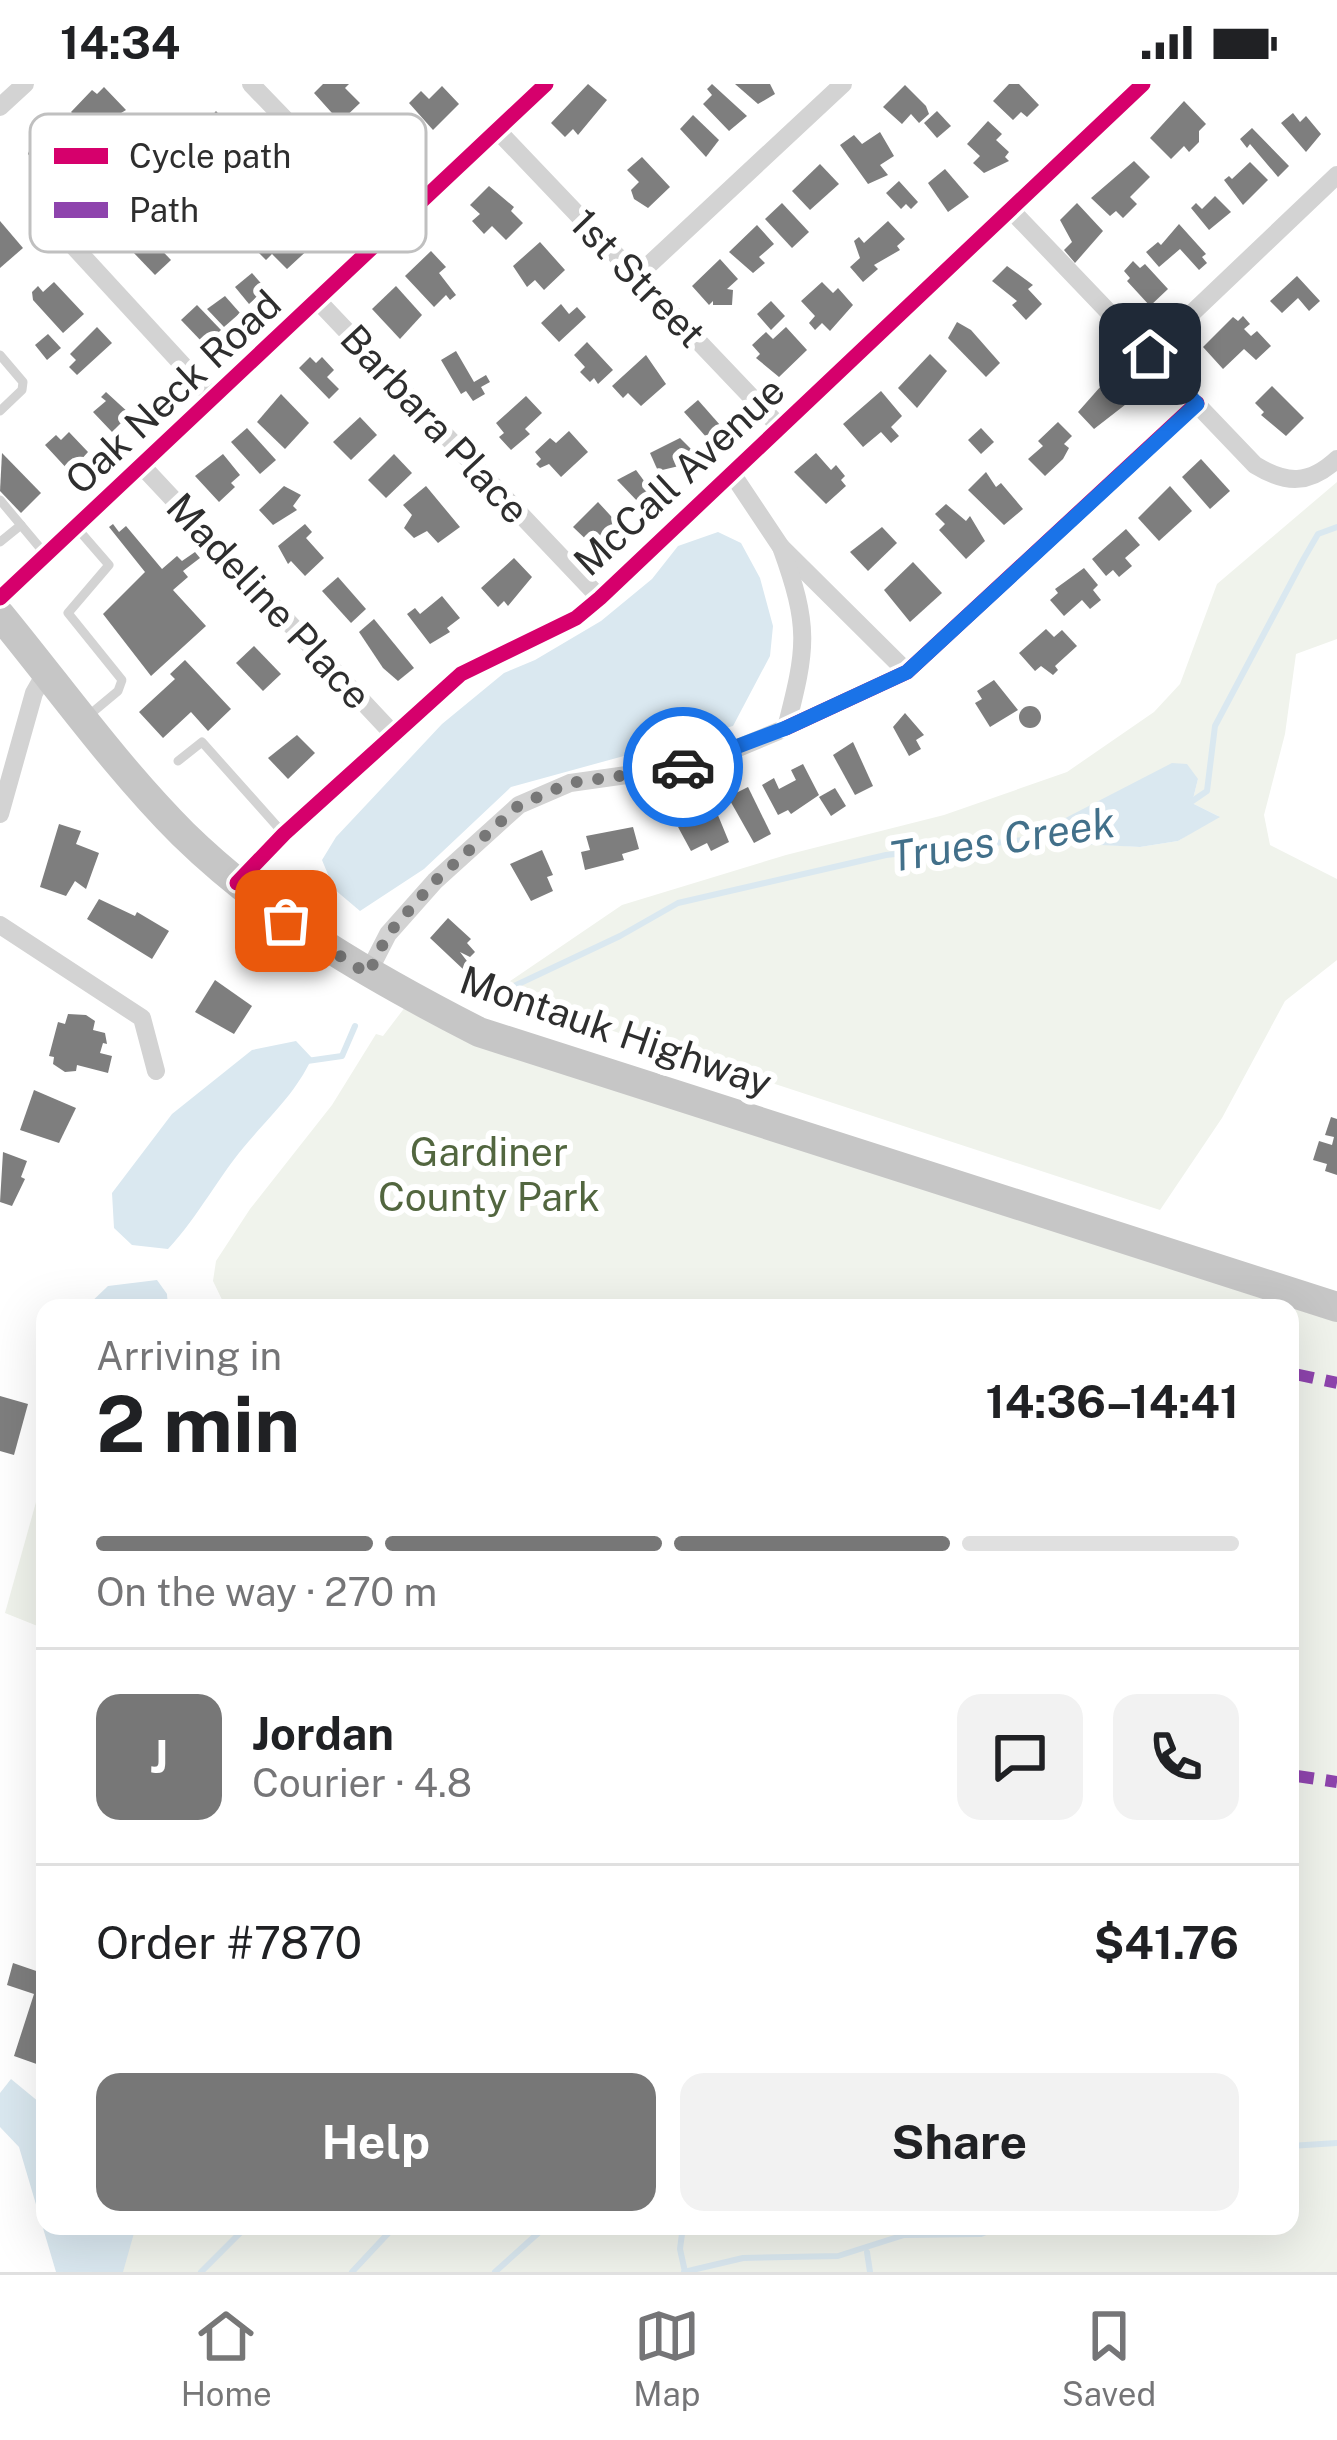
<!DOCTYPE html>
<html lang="en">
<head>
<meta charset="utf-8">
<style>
	:root { --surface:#fff; --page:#f2f2f2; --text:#202124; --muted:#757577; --line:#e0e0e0; --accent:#777 }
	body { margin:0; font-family:"Public Sans",sans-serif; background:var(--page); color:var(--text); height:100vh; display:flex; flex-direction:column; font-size:45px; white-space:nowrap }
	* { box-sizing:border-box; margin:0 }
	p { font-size:39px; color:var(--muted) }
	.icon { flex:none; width:66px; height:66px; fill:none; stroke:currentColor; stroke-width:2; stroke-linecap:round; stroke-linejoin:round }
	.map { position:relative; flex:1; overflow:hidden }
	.drawer { position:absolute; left:36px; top:1215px; width:1263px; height:936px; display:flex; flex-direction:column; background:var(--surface); border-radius:24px; box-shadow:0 12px 48px #0002 }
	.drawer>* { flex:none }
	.pin { position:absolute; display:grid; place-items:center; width:102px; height:102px; color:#fff; margin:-51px; border-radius:24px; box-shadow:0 6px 18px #0006 }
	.courier { position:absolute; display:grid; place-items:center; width:120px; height:120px; margin:-60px; border:9px solid #1a73e8; border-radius:50%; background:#fff; color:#222; box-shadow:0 3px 15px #0007 }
	.headline em { font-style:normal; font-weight:700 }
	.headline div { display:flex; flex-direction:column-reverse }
	.headline { display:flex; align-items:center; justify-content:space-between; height:204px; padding:0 60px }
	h1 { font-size:78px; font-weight:700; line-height:90px }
	.bar { display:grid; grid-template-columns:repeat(4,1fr); gap:18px 12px; align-content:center; height:144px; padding:0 60px }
	.bar i { height:15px; border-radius:9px; background:var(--line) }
	.bar .current { background:var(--accent) }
	.bar p { grid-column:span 4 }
	.line { display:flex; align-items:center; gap:30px; padding:0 60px; border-top:3px solid var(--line) }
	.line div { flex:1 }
	.round { display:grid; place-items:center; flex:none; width:126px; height:126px; border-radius:24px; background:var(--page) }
	.button { display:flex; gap:24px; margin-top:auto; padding:24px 60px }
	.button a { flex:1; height:138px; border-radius:24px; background:var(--accent); color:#fff; font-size:48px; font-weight:700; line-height:138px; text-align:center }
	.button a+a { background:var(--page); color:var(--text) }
	.status { display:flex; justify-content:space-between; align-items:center; height:84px; padding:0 60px; background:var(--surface); direction:ltr }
	.status svg { height:33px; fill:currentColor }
	.tabs { display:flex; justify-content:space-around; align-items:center; height:168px; border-top:3px solid var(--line); background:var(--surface); font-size:33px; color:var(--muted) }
	.tabs a { display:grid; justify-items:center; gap:6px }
	.tabs .current { color:var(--accent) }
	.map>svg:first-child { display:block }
	.green { fill:#f0f3ec; fill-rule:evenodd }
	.water { fill:#dae8f0 }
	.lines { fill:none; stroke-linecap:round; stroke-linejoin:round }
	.stream { stroke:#dae8f0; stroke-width:6 }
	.building { fill:#7e7e7e }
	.service { stroke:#d3d3d3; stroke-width:9 }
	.minor { stroke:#d3d3d3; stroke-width:18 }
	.primary { stroke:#c6c6c6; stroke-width:30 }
	.quiet { stroke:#8e44ad; stroke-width:12; stroke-dasharray:24 12; stroke-linecap:butt }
	.cycleway-casing { stroke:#fff; stroke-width:22 }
	.cycleway { stroke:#d6006c; stroke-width:15 }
	.done { stroke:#777; stroke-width:12; stroke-dasharray:0 21.6 }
	.route { stroke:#1a73e8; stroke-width:15 }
	.labels { text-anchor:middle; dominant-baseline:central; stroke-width:12; stroke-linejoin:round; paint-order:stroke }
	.street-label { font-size:39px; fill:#2e2e2e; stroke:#fff }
	.park-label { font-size:39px; fill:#52663f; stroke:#fff }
	.water-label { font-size:42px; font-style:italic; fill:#42708a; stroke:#fff }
	.key { fill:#fff; stroke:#c0c0c0; stroke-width:3 }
	.key-label { font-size:33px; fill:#2e2e2e }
</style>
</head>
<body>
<div class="status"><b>14:34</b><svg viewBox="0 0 49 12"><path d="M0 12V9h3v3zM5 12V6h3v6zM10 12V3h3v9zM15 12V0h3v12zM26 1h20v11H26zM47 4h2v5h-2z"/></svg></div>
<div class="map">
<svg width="1337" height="2188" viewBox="0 0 1337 2188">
	<rect width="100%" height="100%" fill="#fff"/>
	<g class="green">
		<path d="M1337 398V555L1296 570 1285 650 1264 731 1270 761 1337 795V876L1285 917 1222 1034 1160 1126 494 908 622 821 786 771 944 731 1067 688 1154 628 1180 600 1217 500ZM1198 695 1192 719 1218 732 1178 757 1140 763 1024 756 1118 710Z"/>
		<path d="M412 914 1337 1223V2188H95L107 2142H1290V1224H226L213 1197 216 1177 250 1125 332 1021 376 950 383 952Z"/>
		<path d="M45 1386V1545L5 1529Z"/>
	</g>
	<g class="water">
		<path d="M718 448 741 459 760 494 773 542 770 572 733 642 511 703 424 785 360 827 334 805 322 776 336 753 442 640 504 589 535 576 601 537 652 495 678 462Z"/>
		<path d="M1172 679 1187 680 1198 695 1192 719 1220 733 1178 757 1140 763 1021 757Z"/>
		<path d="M296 957 312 974C296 1008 273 1029 249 1057 219 1091 199 1132 168 1165L132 1161 114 1144 112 1109 172 1030 252 966Z"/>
		<path d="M157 1196 167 1210 168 1224H85L108 1202Z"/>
		<path d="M11 1995 45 2023V2142H136L123 2188H56L19 2063 0 2043V2009Z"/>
	</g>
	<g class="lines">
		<g class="stream">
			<path d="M1188 720 1207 707 1215 642 1303 476 1318 450 1337 443"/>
			<path d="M512 903 620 852 678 819 886 771 1023 756"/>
			<path d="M307 977 342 972 355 942"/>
			<path d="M1290 2062 1337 2059"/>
			<path d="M683 2142 680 2165 685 2188"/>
			<path d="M867 2168 870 2188"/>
			<path d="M201 2188 247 2142"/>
			<path d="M352 2188 395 2142"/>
			<path d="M495 2188 546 2142"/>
			<path d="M684 2188 743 2174 838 2172 904 2151 981 2150 1000 2142"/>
		</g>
	</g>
	<g class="building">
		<path d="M323 0H349L345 4 360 19 340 38 314 9Z"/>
		<path d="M588 0 607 16 578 51 573 45 565 53 551 39Z"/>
		<path d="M712 0 747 32 729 47 703 20 712 11 707 5Z"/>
		<path d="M735 0H770L775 10 758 20Z"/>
		<path d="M1009 0H1019L1039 21 1027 33 1021 28 1013 36 993 17Z"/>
		<path d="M905 1 926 22 929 30 919 39 911 30 902 40 883 23Z"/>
		<path d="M442 2 459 20 433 46 409 19 421 7 429 15Z"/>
		<path d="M104 3 126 26 103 40 97 33 86 44 71 28 92 6 97 10Z"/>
		<path d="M1184 17 1206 40 1199 47V58L1189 68 1184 62 1171 75 1150 54Z"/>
		<path d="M216 27 235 48 209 72 193 54Z"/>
		<path d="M937 27 951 42 937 54 924 39Z"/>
		<path d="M1293 29 1300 38 1306 32 1321 50 1306 68 1281 39Z"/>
		<path d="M693 31 719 56 706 73 680 45Z"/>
		<path d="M988 37 1002 50 996 56 1009 68 1005 73 1009 77 984 89 973 79 980 72 967 60Z"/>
		<path d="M1252 44 1289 82 1278 93 1250 60 1247 64 1240 55Z"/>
		<path d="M61 45 78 65 66 75 60 68 41 85 28 70 31 62 48 47 53 52Z"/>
		<path d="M880 48 894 72 880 81 888 91 868 100 840 61 854 51 862 60Z"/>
		<path d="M642 73 670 103 648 124 634 115 631 106 639 98 627 86Z"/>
		<path d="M1134 77 1150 93 1130 113 1137 120 1123 134 1116 127 1110 132 1091 114Z"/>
		<path d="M1250 78 1268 96 1243 121 1224 96 1229 92 1232 95Z"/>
		<path d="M820 80 839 100 810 126 792 107Z"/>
		<path d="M945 85 969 113 948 128 928 99Z"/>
		<path d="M899 97 918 118 911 125 906 120 901 125 886 109Z"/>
		<path d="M489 102 514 123 511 127 523 139 506 156 492 142 484 150 472 137 480 130 470 121Z"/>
		<path d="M1215 112 1231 128 1209 146 1191 124 1196 119 1202 125Z"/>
		<path d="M782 119 809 148 792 164 765 135Z"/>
		<path d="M1077 119 1103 147 1075 179 1064 166 1072 158 1060 136Z"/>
		<path d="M0 137 23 164 0 184Z"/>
		<path d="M888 137 905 155 897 162 900 166 874 181 878 185 863 198 850 183 860 174 854 157 859 153 864 159Z"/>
		<path d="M291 139 313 161 287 185 272 170 266 176 257 167Z"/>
		<path d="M1179 140 1206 170 1202 173 1207 179 1199 186 1180 165 1159 183 1146 168 1158 158 1161 161Z"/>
		<path d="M757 141 774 160 759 173 765 179 753 189 729 168Z"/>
		<path d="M148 152 171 176 155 191 132 167Z"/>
		<path d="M540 158 565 186 544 206 535 196 527 203 513 182Z"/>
		<path d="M431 167 446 183 439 189 456 211 450 216 446 211 434 223 405 192Z"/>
		<path d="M720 175 738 195 727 205 733 206 732 221H713V217L709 221 692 202Z"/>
		<path d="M1133 177 1140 184 1145 180 1168 205 1150 222 1127 197 1130 194 1124 187Z"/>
		<path d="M1007 182 1033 201 1028 205 1042 220 1026 236 1012 221 1017 217 992 197Z"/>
		<path d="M252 189 266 205 249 220 235 203Z"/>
		<path d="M1297 192 1320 217 1309 227 1298 214 1282 229 1270 217Z"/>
		<path d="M54 198 84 230 63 249 33 216 32 208 38 202 43 208Z"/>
		<path d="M822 198 833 209 838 204 853 221 830 247 822 239 815 246 809 239 815 232 801 217Z"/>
		<path d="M396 202 422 231 400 255 372 225Z"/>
		<path d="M225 212 240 229 224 243 207 225Z"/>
		<path d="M771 217 785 232 771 246 757 230Z"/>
		<path d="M561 220 569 230 577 223 586 233 559 258 541 239Z"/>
		<path d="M197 221 221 246 205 261 181 236Z"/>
		<path d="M1243 232 1250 240 1244 245 1251 252 1257 247 1271 262 1256 276 1244 265 1223 285 1203 263 1233 233 1238 237Z"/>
		<path d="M957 238 971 246 1000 279 986 293 948 254Z"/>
		<path d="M97 243 112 259 77 291 69 283 76 276 70 270Z"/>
		<path d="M786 243 807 266 779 293 756 274 760 270 752 261 766 248 773 255Z"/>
		<path d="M48 250 61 264 47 276 35 261Z"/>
		<path d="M587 258 613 286 598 300 594 294 590 298 580 288 585 283 574 271Z"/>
		<path d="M456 267 474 298 486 291 490 298 481 303 485 310 473 317 466 307 461 310 441 276Z"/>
		<path d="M930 270 947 287 917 324 898 304Z"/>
		<path d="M646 271 666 300 641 322 628 309 623 314 612 302Z"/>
		<path d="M310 273 316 279 322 273 334 286 327 293 339 305 329 315 299 284Z"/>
		<path d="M1112 298 1130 317 1094 345 1078 328 1101 302 1104 306Z"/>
		<path d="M1272 302 1304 334 1286 352 1261 331 1264 328 1255 319Z"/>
		<path d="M881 307 902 332 891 343 899 352 891 359 881 348 863 363 843 340Z"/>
		<path d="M106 308 130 330 112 348 93 328 106 317 101 313Z"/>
		<path d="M281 310 309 339 285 365 257 338Z"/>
		<path d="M526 312 542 329 525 345 530 350 511 366 499 353 504 349 496 339Z"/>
		<path d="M698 316 720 341 707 354 684 328Z"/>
		<path d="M360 333 377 351 351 376 333 358Z"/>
		<path d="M1058 338 1072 352 1064 360 1069 364 1063 375 1045 392 1028 375 1043 362 1038 357Z"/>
		<path d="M247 344 276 376 260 390 231 358Z"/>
		<path d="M981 344 994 358 981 370 968 356Z"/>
		<path d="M569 347 588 368 561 393 549 380 540 384 536 380 541 375 535 368 550 354 556 359Z"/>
		<path d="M69 348 88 368 70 388 45 361 56 351 61 356Z"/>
		<path d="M680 354 692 366 679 382 658 387 650 369Z"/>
		<path d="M2 369 41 409 21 429 0 407Z"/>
		<path d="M816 369 831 386 836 381 845 392 841 396 846 402 826 420 794 388Z"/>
		<path d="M223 370 240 391 231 399 235 403 219 418 195 392Z"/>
		<path d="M394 370 412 389 386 414 368 396Z"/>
		<path d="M1201 375 1230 407 1210 425 1182 393Z"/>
		<path d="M636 386 653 409 641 421 617 396Z"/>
		<path d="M986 388 996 403 1001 399 1023 425 1004 441 968 406Z"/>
		<path d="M284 402 301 411 293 422 297 426 273 441 259 426Z"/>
		<path d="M426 402 460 443 438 459 427 447 414 454 404 444 412 431 403 421Z"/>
		<path d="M1170 402 1192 427 1159 457 1138 434Z"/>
		<path d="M598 418 621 443 607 462 604 458 596 465 573 443Z"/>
		<path d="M946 420 966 437 970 432 985 457 966 475 939 446 945 440 935 430Z"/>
		<path d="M113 440 119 448 126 442 162 485 177 472 182 477 195 468 200 474 183 487 188 493 173 506 206 542 151 592 103 530 145 488 109 443Z"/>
		<path d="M305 440 312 448 306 454 324 474 305 492 291 477 288 480 278 462Z"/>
		<path d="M882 443 897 459 868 487 850 468Z"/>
		<path d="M1126 445 1140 461 1125 474 1132 482 1119 493 1113 486 1106 492 1092 475Z"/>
		<path d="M514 474 532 493 508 522 504 517 498 523 481 504Z"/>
		<path d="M913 478 942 509 910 538 884 506Z"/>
		<path d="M1084 484 1098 501 1093 506 1101 516 1090 525 1082 516 1064 532 1050 516 1058 509 1055 505Z"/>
		<path d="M338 493 366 525 351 539 322 507Z"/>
		<path d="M442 512 460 534 447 544 450 548 430 560 407 530 415 524 420 530Z"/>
		<path d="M374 535 414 584 398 597 383 584 359 548Z"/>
		<path d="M1046 545 1054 553 1062 546 1077 562 1055 582 1058 586 1053 591 1041 582 1035 587 1019 569Z"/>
		<path d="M254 562 281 590 263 607 236 579Z"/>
		<path d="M185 576 231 625 208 647 191 628 163 654 139 628 175 595 170 590Z"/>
		<path d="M994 596 1018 626 990 643 975 619 982 615 977 607Z"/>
		<circle cx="1030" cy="633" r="11"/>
		<path d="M905 629 924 651 916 656 921 665 909 672 893 643Z"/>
		<path d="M297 651 315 669 288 695 268 674Z"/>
		<path d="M853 658 873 702 855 711 833 671Z"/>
		<path d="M803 680 819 711 791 730 788 726 778 731 762 701 774 694 779 705 796 696 791 686Z"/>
		<path d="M748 703 771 750 754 759 728 713Z"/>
		<path d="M835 704 846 722 831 732 819 713Z"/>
		<path d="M715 724 729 758 711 767 707 759 691 767 678 743Z"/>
		<path d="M59 740 81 747 76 760 99 769 86 805 75 797 66 812 40 803Z"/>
		<path d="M633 743 639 765 622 770 624 776 585 786 581 768 590 766 586 752Z"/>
		<path d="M542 766 553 791 547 793 553 807 531 817 510 780Z"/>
		<path d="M99 815 135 832 137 828 169 847 152 875 87 835Z"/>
		<path d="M448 834 471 855 467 859 475 868 470 873 460 868 470 881 465 887 430 854Z"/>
		<path d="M215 896 252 922 234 950 195 928Z"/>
		<path d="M68 930 86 931 95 937 93 946 105 949 107 960 103 959 100 969 112 972 108 989 77 981 76 987 65 988 53 980 54 973 49 972 58 938 65 940Z"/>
		<path d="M34 1006 76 1024 59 1059 20 1046Z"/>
		<path d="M1331 1033 1337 1035V1091L1325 1087 1327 1080 1313 1076 1319 1057 1332 1061 1334 1053 1325 1051Z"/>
		<path d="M3 1068 27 1077 21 1093 25 1095 12 1122 0 1118Z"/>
		<path d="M0 1312 28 1320 14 1371 0 1367Z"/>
		<path d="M13 1879 45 1890V1983L14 1972 34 1910 7 1901Z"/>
	</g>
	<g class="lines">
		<g class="service">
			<path d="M0 271 23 298 22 306 0 327"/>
			<path d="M0 416 46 471"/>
			<path d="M76 443 109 481 68 529 122 596 118 607 88 632"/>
			<path d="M0 458 21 441"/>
			<path d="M178 677 202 658 284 750"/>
		</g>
		<g class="minor">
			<path d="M251 0 392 146"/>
			<path d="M0 23 25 0"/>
			<path d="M497 46 779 342"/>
			<path d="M1010 125 1255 381C1286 400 1309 401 1337 375"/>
			<path d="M65 153 214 315"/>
			<path d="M637 192 843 0"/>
			<path d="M319 218 600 514"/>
			<path d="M1149 270 1337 91"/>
			<path d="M143 383 395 652"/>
			<path d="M731 388 781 463 907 588"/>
			<path d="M0 514 546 0"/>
			<path d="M786 644 907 588 1197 319"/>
			<path d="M0 730 34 609 46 588"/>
			<path d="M237 799 284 750 461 590 576 534 600 514 1143 0"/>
			<path d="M0 841 142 934 156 987"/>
			<path d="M368 889 388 850 435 797 519 721 570 699 697 681 786 644C807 563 810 543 781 463"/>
		</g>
		<path class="primary" d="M0 531C60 604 116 683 183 750 270 835 372 893 479 948L1337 1223"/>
		<g class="quiet">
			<path d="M1290 1289 1337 1299"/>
			<path d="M1290 1691 1337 1698"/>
		</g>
		<g class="cycleway-casing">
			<g id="cycleway">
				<path d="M0 514 546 0"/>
				<path d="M786 644 907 588 1197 319"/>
				<path d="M237 799 284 750 461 590 576 534 600 514 1143 0"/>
			</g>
		</g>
		<use href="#cycleway" class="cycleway"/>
	</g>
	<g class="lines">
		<path class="done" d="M286 837 368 890 388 850 435 797 519 721 570 699 683 683"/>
		<path class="route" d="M683 683 786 644 907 588 1197 320 1150 270"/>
	</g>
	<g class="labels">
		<g class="street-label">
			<text transform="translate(638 194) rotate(46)">1st Street</text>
			<text transform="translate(173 308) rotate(-43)">Oak Neck Road</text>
			<text transform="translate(435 340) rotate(47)">Barbara Place</text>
			<text transform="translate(679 392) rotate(-43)">McCall Avenue</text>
			<text transform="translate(269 517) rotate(47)">Madeline Place</text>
			<text transform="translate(616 947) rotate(19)">Montauk Highway</text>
		</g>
		<g class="park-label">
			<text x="489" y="1068">Gardiner<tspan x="489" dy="45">County Park</tspan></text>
		</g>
		<g class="water-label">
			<text transform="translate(1002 755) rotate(-9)">Trues Creek</text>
		</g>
	</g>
	<rect x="30" y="30" width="396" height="138" rx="18" class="key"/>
	<rect x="54" y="64" width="54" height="16" fill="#d6006c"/>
	<rect x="54" y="118" width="54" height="16" fill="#8e44ad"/>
	<g class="key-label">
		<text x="129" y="84">Cycle path</text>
		<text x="129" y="138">Path</text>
	</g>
</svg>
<div class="pin" style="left:286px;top:837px;background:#ea580c"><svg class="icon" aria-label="bag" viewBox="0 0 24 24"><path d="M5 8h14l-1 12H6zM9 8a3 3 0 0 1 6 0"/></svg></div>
<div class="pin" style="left:1150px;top:270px;background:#1f2937"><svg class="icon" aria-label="home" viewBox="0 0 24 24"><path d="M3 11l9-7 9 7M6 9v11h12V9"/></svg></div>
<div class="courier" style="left:683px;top:683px"><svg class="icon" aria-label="car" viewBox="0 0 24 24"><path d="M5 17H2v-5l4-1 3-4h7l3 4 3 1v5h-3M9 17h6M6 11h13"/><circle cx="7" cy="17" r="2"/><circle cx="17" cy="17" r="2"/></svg></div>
<section class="drawer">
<div class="headline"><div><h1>2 min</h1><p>Arriving in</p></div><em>14:36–14:41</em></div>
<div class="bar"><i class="current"></i><i class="current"></i><i class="current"></i><i></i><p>On the way · 270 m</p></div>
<div class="line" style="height:216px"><b class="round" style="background:var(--accent);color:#fff">J</b><div><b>Jordan</b><p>Courier · 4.8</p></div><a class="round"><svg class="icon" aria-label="chat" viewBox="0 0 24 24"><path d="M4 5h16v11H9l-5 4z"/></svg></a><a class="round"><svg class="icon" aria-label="phone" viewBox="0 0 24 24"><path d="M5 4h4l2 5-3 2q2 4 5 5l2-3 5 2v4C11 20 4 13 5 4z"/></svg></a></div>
<div class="line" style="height:156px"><div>Order #7870</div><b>$41.76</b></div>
<div class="button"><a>Help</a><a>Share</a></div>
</section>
</div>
<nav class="tabs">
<a class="current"><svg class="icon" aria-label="home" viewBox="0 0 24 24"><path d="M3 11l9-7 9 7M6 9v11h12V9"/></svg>Home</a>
<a><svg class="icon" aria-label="map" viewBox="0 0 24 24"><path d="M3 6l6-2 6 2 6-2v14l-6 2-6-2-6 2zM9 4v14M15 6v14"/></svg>Map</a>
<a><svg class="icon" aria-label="saved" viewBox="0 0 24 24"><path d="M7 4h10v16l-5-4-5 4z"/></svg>Saved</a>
</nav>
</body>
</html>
